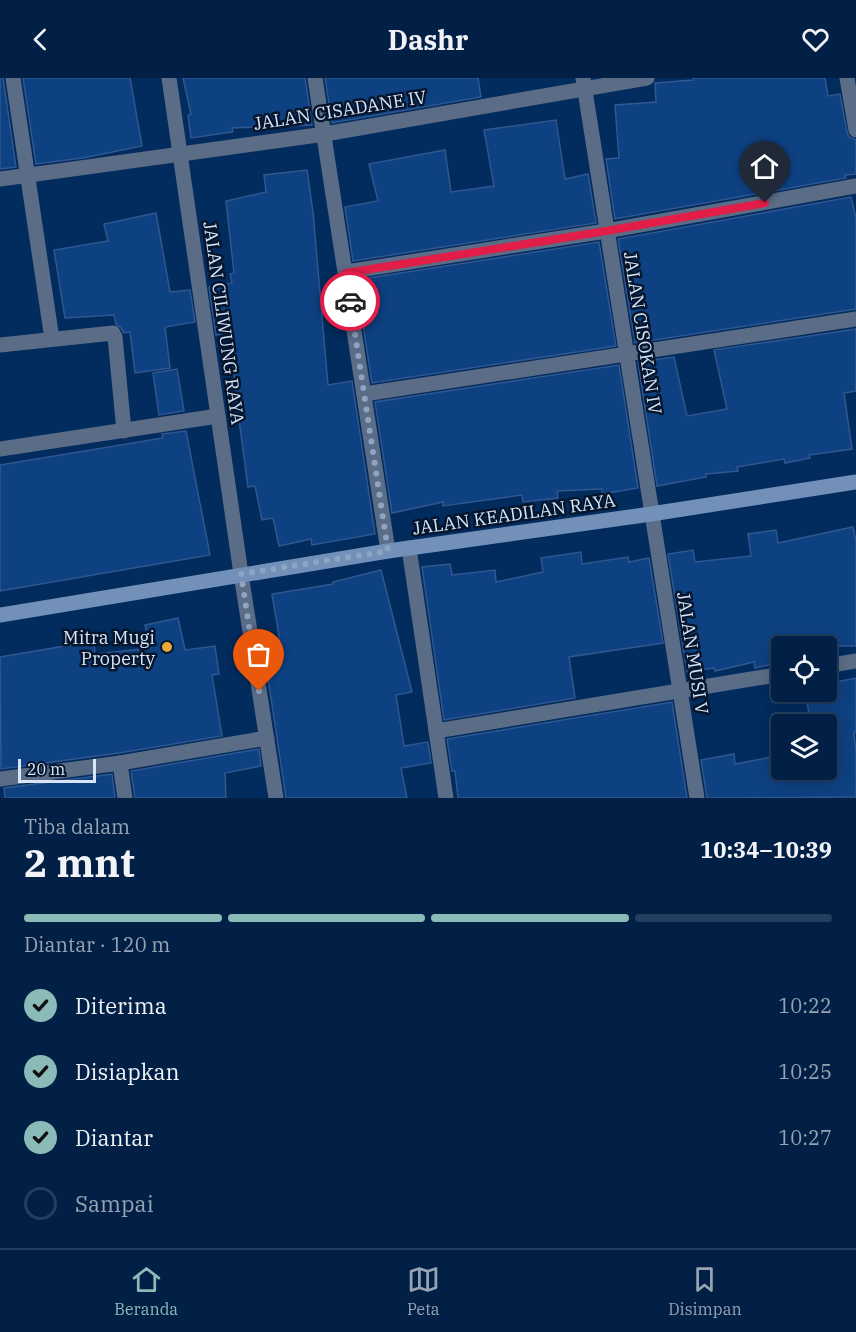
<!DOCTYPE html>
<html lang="id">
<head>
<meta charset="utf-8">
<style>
	:root { --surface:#022046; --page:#0c284d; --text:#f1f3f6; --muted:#96a3b3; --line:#233e5f; --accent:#8bbbb9 }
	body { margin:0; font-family:"IBM Plex Serif",serif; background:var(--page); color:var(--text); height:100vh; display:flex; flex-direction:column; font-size:22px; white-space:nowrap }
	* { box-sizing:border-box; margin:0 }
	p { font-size:20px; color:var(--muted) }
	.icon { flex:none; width:33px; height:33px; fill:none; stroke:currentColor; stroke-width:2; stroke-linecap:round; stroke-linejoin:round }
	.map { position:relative; height:720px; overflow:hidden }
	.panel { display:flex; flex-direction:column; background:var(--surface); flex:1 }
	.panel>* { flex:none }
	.fabs { position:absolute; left:771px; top:558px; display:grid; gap:12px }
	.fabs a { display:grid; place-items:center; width:66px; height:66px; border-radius:6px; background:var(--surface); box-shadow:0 3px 15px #0003,0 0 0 2px var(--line); font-size:30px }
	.scale { position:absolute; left:18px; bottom:15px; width:78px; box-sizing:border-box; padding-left:6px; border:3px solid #d8e5f9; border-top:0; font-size:16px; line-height:21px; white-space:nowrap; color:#d8e5f9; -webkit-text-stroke:4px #05152c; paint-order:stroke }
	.pin { position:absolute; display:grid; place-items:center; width:51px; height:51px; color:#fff; margin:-62px -26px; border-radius:50% 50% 50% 0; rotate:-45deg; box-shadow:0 0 6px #0007 }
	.pin .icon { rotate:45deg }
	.courier { position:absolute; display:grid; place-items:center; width:60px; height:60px; margin:-30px; border:4px solid #e11d48; border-radius:50%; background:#fff; color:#222; box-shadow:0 2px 8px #0007 }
	.overview em { font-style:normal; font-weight:700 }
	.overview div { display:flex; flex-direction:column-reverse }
	.overview { display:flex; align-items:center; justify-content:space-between; height:102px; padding:0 24px }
	h1 { font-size:39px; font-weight:700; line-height:45px }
	.bar { display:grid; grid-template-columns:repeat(4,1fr); gap:9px 6px; align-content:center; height:72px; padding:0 24px }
	.bar i { height:8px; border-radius:4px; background:var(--line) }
	.bar .active { background:var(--accent) }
	.bar p { grid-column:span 4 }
	ol { padding:0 24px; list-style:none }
	li { display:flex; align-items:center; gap:18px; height:66px }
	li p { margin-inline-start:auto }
	li .icon { padding:6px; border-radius:50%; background:var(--accent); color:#111; stroke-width:4 }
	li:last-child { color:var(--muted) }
	li i { width:33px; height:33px; border:3px solid var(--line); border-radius:50% }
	header { display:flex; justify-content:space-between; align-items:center; height:78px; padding:0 24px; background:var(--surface); font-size:27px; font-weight:700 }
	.tab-bar { display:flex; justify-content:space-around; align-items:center; height:84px; border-top:2px solid var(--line); background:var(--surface); font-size:16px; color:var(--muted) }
	.tab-bar a { display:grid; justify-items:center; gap:3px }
	.tab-bar .active { color:var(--accent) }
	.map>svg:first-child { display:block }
	.building { fill:#0e4182; stroke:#30578f; stroke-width:1.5 }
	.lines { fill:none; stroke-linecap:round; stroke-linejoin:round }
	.street { stroke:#5b6c86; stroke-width:15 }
	.secondary { stroke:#7390b8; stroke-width:15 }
	.done { stroke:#8da4c3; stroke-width:6; stroke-dasharray:0 10.8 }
	.route { stroke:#e11d48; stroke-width:8 }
	.poi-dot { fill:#eaaa39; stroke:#05152c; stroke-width:2 }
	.labels { text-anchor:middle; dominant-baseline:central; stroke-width:5; stroke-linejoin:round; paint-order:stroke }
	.street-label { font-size:18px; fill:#d8e5f9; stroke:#05152c }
	.poi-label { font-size:18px; fill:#d8e5f9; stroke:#05152c; text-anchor:end }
</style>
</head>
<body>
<header><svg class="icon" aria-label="back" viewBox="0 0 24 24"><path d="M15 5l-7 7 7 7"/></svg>Dashr<svg class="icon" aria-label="heart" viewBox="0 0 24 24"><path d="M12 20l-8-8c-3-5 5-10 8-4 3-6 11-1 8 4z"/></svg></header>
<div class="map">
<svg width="856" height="720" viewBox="0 0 856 720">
	<rect width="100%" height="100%" fill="#022b5e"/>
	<g class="building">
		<path d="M0 0H3L16 89 0 91Z"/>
		<path d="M23 0H130L142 68 83 80 36 86Z"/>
		<path d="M183 0H305L312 47 232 50 233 54 191 60 188 37 191 36Z"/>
		<path d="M325 0H478L481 19 332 45Z"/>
		<path d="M693 0H825L828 18 840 16 847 54 849 59 856 62V96L845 97 846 100 615 141 606 81 619 80 615 27 656 24 655 5 693 2Z"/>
		<path d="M556 42 565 101 588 96 596 145 353 183 345 129 378 123 369 86 445 72 451 114 494 108 484 52Z"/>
		<path d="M307 92 313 134 328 307 352 303 375 456 312 467 311 461 279 468 273 440 262 442 255 408 248 409 235 312 231 254 216 257 209 209 232 205 230 196 234 195 226 123 266 114 264 97Z"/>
		<path d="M851 119 856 140V231L635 265 618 161Z"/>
		<path d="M156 135 170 214 190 212 195 244 165 249 170 290 135 295 130 254 124 255 121 250 116 246 114 237 65 240 54 172 108 163 104 146Z"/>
		<path d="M599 164 616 268 372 305 356 202Z"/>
		<path d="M856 251V313L844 315 852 371 809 377 810 380 785 385 784 381 737 389 738 393 706 396V399L657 408 638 284 674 279 687 338 727 331 714 272Z"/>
		<path d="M619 287 638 410 602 416V411L557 413 558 420 523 424 522 417 443 428V424L392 435 375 324Z"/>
		<path d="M177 291 184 333 159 337 153 295Z"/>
		<path d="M186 353 210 477 0 513V387L163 360 162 356Z"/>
		<path d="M853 449 856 463V568H782V584L755 590 754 584 715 593 714 590 687 594 668 476 693 472 695 484 751 478 748 456 776 452 778 465Z"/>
		<path d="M581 474 582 486 628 479 629 484 649 480 663 565 569 579 575 620 444 642 422 489 450 486 452 497 495 492 496 504 543 494 541 480Z"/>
		<path d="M381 492 412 614 396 617 404 668 428 664 431 685 401 690 407 720H286L264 573 281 570 272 516 333 506V504Z"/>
		<path d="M178 540 185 572 215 568 219 596 212 597 222 658 119 675 1 691 0 579 94 563 95 576 150 570 145 547Z"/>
		<path d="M856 600V654L854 655 856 674V719L707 720 701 682 734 676 735 686 782 677V692H826V646H811L805 614H826V606Z"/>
		<path d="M672 624 687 720H458L455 693H452L447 661Z"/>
		<path d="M259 671 261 688 225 695 226 720H135L131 693Z"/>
		<path d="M112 696 115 720H5L4 710Z"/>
	</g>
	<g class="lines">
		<g class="street">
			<path d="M13 0 52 261"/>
			<path d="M169 0 241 496 276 720"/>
			<path d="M315 0 388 473"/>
			<path d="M583 0 697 720"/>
			<path d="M847 0 856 52"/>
			<path d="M0 101 325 56 647 0"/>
			<path d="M346 194 606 153 856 108"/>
			<path d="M0 267 113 255 115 259 124 353"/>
			<path d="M364 316 856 241"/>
			<path d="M0 371 218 338"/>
			<path d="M409 470 446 720"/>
			<path d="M826 588 856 583"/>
			<path d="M436 653 782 596"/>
			<path d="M120 685 125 720"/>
			<path d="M0 701 120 685 267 660"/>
		</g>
		<path class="secondary" d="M0 537 388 473 651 436 856 404"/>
	</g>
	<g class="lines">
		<path class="done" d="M259 613 241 496 388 473 350 223"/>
		<path class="route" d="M350 223 346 195 606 153 765 125"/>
	</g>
	<circle class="poi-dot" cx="167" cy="569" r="6"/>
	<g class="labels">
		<g class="street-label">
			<text transform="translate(340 32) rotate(-9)">JALAN CISADANE IV</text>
			<text transform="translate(224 245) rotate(82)">JALAN CILIWUNG RAYA</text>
			<text transform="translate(643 255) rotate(81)">JALAN CISOKAN IV</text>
			<text transform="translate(514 436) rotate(-8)">JALAN KEADILAN RAYA</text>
			<text transform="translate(693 575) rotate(81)">JALAN MUSI V</text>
		</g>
		<g class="poi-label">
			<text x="155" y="559">Mitra Mugi<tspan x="155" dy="21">Property</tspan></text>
		</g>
	</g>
</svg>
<div class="fabs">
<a><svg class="icon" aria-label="locate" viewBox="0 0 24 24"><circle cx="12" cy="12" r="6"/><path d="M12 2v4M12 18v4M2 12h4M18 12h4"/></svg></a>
<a><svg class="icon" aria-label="layers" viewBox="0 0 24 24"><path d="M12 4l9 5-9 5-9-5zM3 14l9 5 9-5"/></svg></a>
</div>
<div class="scale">20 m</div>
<div class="pin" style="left:259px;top:613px;background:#ea580c"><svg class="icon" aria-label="bag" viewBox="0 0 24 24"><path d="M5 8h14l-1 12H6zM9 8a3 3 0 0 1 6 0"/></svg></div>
<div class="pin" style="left:765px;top:125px;background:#1f2937"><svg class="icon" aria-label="home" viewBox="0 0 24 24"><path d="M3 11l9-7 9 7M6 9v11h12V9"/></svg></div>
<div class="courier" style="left:350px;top:223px"><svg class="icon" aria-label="car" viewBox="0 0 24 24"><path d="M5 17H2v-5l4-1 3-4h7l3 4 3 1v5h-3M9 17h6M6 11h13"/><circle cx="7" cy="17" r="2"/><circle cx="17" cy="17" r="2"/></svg></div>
</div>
<section class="panel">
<div class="overview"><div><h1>2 mnt</h1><p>Tiba dalam</p></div><em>10:34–10:39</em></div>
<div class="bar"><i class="active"></i><i class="active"></i><i class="active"></i><i></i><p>Diantar · 120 m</p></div>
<ol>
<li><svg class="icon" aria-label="check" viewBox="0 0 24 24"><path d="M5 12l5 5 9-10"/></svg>Diterima<p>10:22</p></li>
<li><svg class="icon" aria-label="check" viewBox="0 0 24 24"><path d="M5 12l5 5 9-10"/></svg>Disiapkan<p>10:25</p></li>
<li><svg class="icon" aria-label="check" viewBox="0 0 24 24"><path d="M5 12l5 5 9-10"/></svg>Diantar<p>10:27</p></li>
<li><i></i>Sampai</li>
</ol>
</section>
<nav class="tab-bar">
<a class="active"><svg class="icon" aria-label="home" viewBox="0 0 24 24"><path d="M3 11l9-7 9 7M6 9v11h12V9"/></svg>Beranda</a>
<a><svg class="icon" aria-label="map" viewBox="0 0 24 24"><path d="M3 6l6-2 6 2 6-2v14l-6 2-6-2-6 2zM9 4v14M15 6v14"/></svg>Peta</a>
<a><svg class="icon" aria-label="saved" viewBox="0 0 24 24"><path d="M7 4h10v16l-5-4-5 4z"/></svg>Disimpan</a>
</nav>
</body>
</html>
